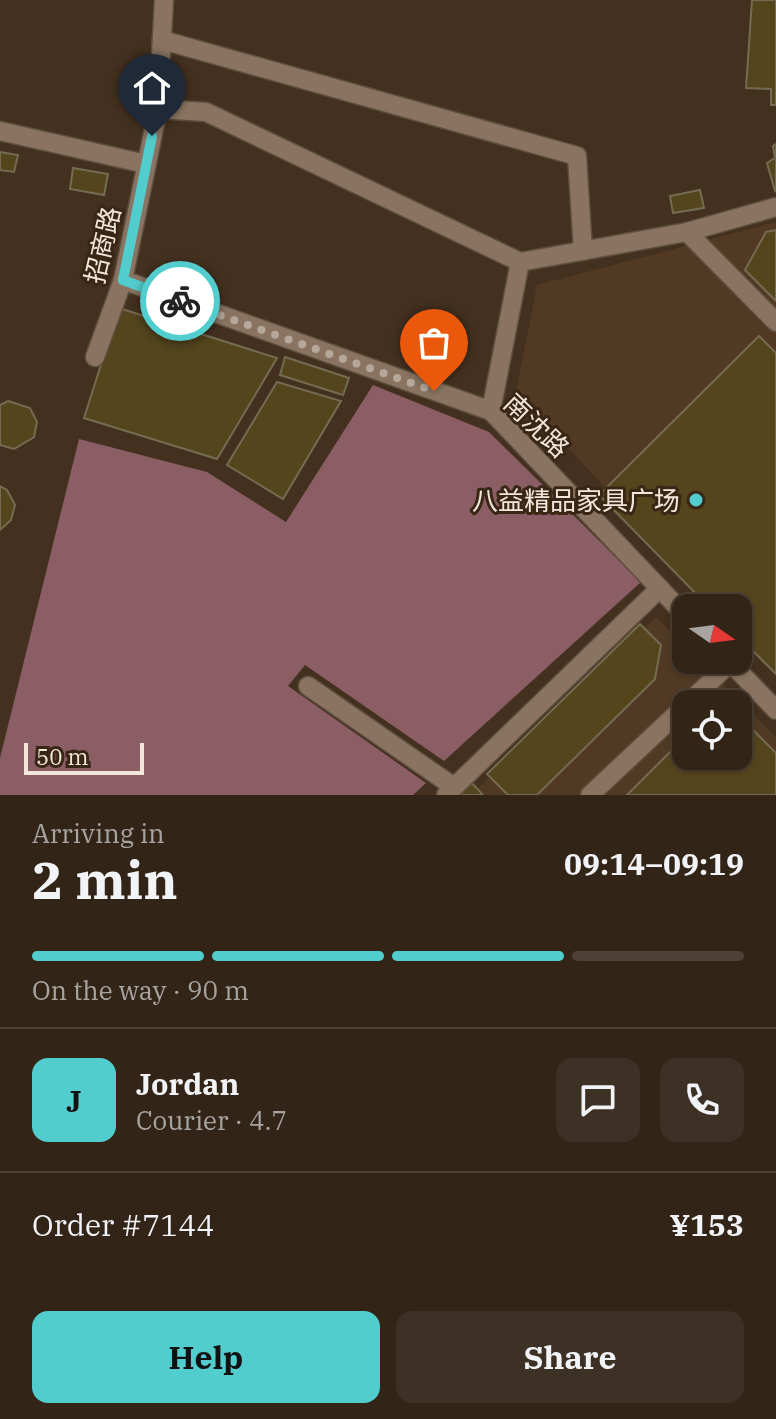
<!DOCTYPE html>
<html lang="en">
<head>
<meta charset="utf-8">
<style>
	:root { --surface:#322417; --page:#3d3024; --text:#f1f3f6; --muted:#a8a4a1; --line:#4d4136; --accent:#52cdcd }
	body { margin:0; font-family:"IBM Plex Serif","Noto Sans SC",serif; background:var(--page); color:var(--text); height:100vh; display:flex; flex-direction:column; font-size:30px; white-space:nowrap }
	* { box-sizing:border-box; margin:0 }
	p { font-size:26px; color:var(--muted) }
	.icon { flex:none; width:44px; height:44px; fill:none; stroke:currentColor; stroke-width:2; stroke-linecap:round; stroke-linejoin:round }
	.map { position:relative; height:795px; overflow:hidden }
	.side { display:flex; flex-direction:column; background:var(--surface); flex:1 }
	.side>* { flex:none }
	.needle { width:52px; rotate:104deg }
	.tools { position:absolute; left:672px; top:594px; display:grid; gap:16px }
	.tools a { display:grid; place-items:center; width:80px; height:80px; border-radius:16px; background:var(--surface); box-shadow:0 2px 6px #0004,0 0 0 2px var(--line); font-size:40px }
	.scale { position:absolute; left:24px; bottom:20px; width:120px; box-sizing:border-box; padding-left:8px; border:4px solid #f3e7dc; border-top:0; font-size:22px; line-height:28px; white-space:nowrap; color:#f3e7dc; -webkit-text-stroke:6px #392615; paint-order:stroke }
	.pin { position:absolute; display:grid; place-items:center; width:68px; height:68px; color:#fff; margin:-82px -34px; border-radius:50% 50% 50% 0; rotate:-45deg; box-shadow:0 0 8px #0007 }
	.pin .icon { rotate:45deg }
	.courier { position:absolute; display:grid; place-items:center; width:80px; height:80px; margin:-40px; border:6px solid #52cdcd; border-radius:50%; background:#fff; color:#222; box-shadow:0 2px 10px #0007 }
	.overview em { font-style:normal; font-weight:700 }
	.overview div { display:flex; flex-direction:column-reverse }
	.overview { display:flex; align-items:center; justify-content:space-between; height:136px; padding:0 32px }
	h1 { font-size:52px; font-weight:700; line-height:60px }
	.bar { display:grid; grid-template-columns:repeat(4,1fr); gap:12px 8px; align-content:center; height:96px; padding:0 32px }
	.bar i { height:10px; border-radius:6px; background:var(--line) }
	.bar .selected { background:var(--accent) }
	.bar p { grid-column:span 4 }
	.line { display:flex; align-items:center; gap:20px; padding:0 32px; border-top:2px solid var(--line) }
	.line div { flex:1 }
	.round { display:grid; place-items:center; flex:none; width:84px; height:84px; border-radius:16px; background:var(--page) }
	.action { display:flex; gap:16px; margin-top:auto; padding:16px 32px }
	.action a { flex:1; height:92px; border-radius:16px; background:var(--accent); color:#111; font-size:32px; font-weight:700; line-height:92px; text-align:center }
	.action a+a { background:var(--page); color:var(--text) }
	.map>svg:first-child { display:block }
	.built { fill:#523923; fill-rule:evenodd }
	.forest { fill:#8b5e65 }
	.building { fill:#54451d; stroke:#756b52; stroke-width:2 }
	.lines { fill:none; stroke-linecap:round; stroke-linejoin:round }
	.minor-casing { stroke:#5e4e3e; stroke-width:21 }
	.minor { stroke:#8a7461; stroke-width:18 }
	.done { stroke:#b5a79a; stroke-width:8; stroke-dasharray:0 14.4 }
	.route { stroke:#52cdcd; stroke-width:10 }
	.poi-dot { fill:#52cdcd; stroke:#392615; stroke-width:3 }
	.labels { text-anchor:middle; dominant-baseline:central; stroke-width:6; stroke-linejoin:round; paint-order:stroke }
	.street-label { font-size:26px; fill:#f3e7dc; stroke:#392615 }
	.poi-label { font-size:26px; fill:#f3e7dc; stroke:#392615; text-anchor:end }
</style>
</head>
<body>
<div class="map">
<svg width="776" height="795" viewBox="0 0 776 795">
	<rect width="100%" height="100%" fill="#43301f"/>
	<g class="built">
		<path d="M776 222V673L738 608H716L516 391 537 285Z"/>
		<path d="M656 617 686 647V660H699L776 737V795H471ZM686 704H738V756H686Z"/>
	</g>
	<path class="forest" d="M373 385 489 432 641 582 444 761 305 665 288 686 426 783 413 795H0V758L79 439 207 472 286 522Z"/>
	<g class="building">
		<path d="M752 0H776V105H771V89L746 88Z"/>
		<path d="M776 144V190L775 191 767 163 775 158 773 146Z"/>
		<path d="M0 152 18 155 14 172 0 170Z"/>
		<path d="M73 168 108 174 104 195 70 189Z"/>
		<path d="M700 190 704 208 673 213 670 196Z"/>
		<path d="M776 230V301L745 270 766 232Z"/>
		<path d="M119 308 277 358 217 459 84 418Z"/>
		<path d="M759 336 776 353V674L738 636V608H710L599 495Z"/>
		<path d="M285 357 349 378 343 395 280 375Z"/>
		<path d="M277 382 341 401 283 499 227 465Z"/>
		<path d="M8 401 30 408 37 422 34 437 14 449 0 445V405Z"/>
		<path d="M0 486 7 490 15 505 11 520 0 530Z"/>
		<path d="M640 624 661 645 655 679 537 795H508L487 774Z"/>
		<path d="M738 715 776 753V795H627L686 736V756H738Z"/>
		<path d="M472 783 483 795H460Z"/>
	</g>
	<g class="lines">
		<g class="minor-casing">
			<g id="minor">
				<path d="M162 40 577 156 583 251"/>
				<path d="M158 109 206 112 520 262"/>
				<path d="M0 131 146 164"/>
				<path d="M687 232 776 322"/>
				<path d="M123 280 491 411 686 616"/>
				<path d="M95 357 123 280 158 109 164 0"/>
				<path d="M491 411 520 262 687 232 776 207"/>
				<path d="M728 660 776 710"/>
				<path d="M308 686 454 787"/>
				<path d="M687 704 730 663"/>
				<path d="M446 795 660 588"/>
				<path d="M590 795 686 705"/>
			</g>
		</g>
		<use href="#minor" class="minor"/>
	</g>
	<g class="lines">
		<path class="done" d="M180 301 434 391"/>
		<path class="route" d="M152 136 123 280 180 301"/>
	</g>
	<circle class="poi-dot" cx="696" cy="500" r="8"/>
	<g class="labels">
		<g class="street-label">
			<text transform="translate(102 245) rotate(-77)">招商路</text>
			<text transform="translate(537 425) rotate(44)">南沈路</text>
		</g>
		<g class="poi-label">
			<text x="680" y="500">八益精品家具广场</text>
		</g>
	</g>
</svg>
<div class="tools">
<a><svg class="needle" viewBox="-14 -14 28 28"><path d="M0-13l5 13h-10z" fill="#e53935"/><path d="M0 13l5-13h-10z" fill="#a8a4a1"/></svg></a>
<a><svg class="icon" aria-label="locate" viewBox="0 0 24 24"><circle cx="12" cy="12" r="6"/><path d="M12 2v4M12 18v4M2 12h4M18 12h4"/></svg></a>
</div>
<div class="scale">50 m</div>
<div class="pin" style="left:434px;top:391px;background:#ea580c"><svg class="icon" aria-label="bag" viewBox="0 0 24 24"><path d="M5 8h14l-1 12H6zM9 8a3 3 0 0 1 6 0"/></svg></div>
<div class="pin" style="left:152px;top:136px;background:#1f2937"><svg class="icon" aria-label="home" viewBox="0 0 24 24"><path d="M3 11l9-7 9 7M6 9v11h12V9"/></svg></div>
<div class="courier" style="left:180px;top:301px"><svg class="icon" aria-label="bike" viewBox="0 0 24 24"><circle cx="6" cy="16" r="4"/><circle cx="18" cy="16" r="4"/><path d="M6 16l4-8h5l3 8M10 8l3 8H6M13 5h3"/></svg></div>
</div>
<section class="side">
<div class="overview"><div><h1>2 min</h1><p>Arriving in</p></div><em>09:14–09:19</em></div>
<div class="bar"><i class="selected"></i><i class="selected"></i><i class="selected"></i><i></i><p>On the way · 90 m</p></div>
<div class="line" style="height:144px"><b class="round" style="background:var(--accent);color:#111">J</b><div><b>Jordan</b><p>Courier · 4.7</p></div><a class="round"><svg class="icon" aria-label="chat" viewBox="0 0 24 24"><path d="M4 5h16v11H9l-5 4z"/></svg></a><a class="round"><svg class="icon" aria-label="phone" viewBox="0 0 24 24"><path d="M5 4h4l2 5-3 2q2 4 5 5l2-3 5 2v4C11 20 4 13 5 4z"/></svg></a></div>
<div class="line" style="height:104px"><div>Order #7144</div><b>¥153</b></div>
<div class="action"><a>Help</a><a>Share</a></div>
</section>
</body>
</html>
